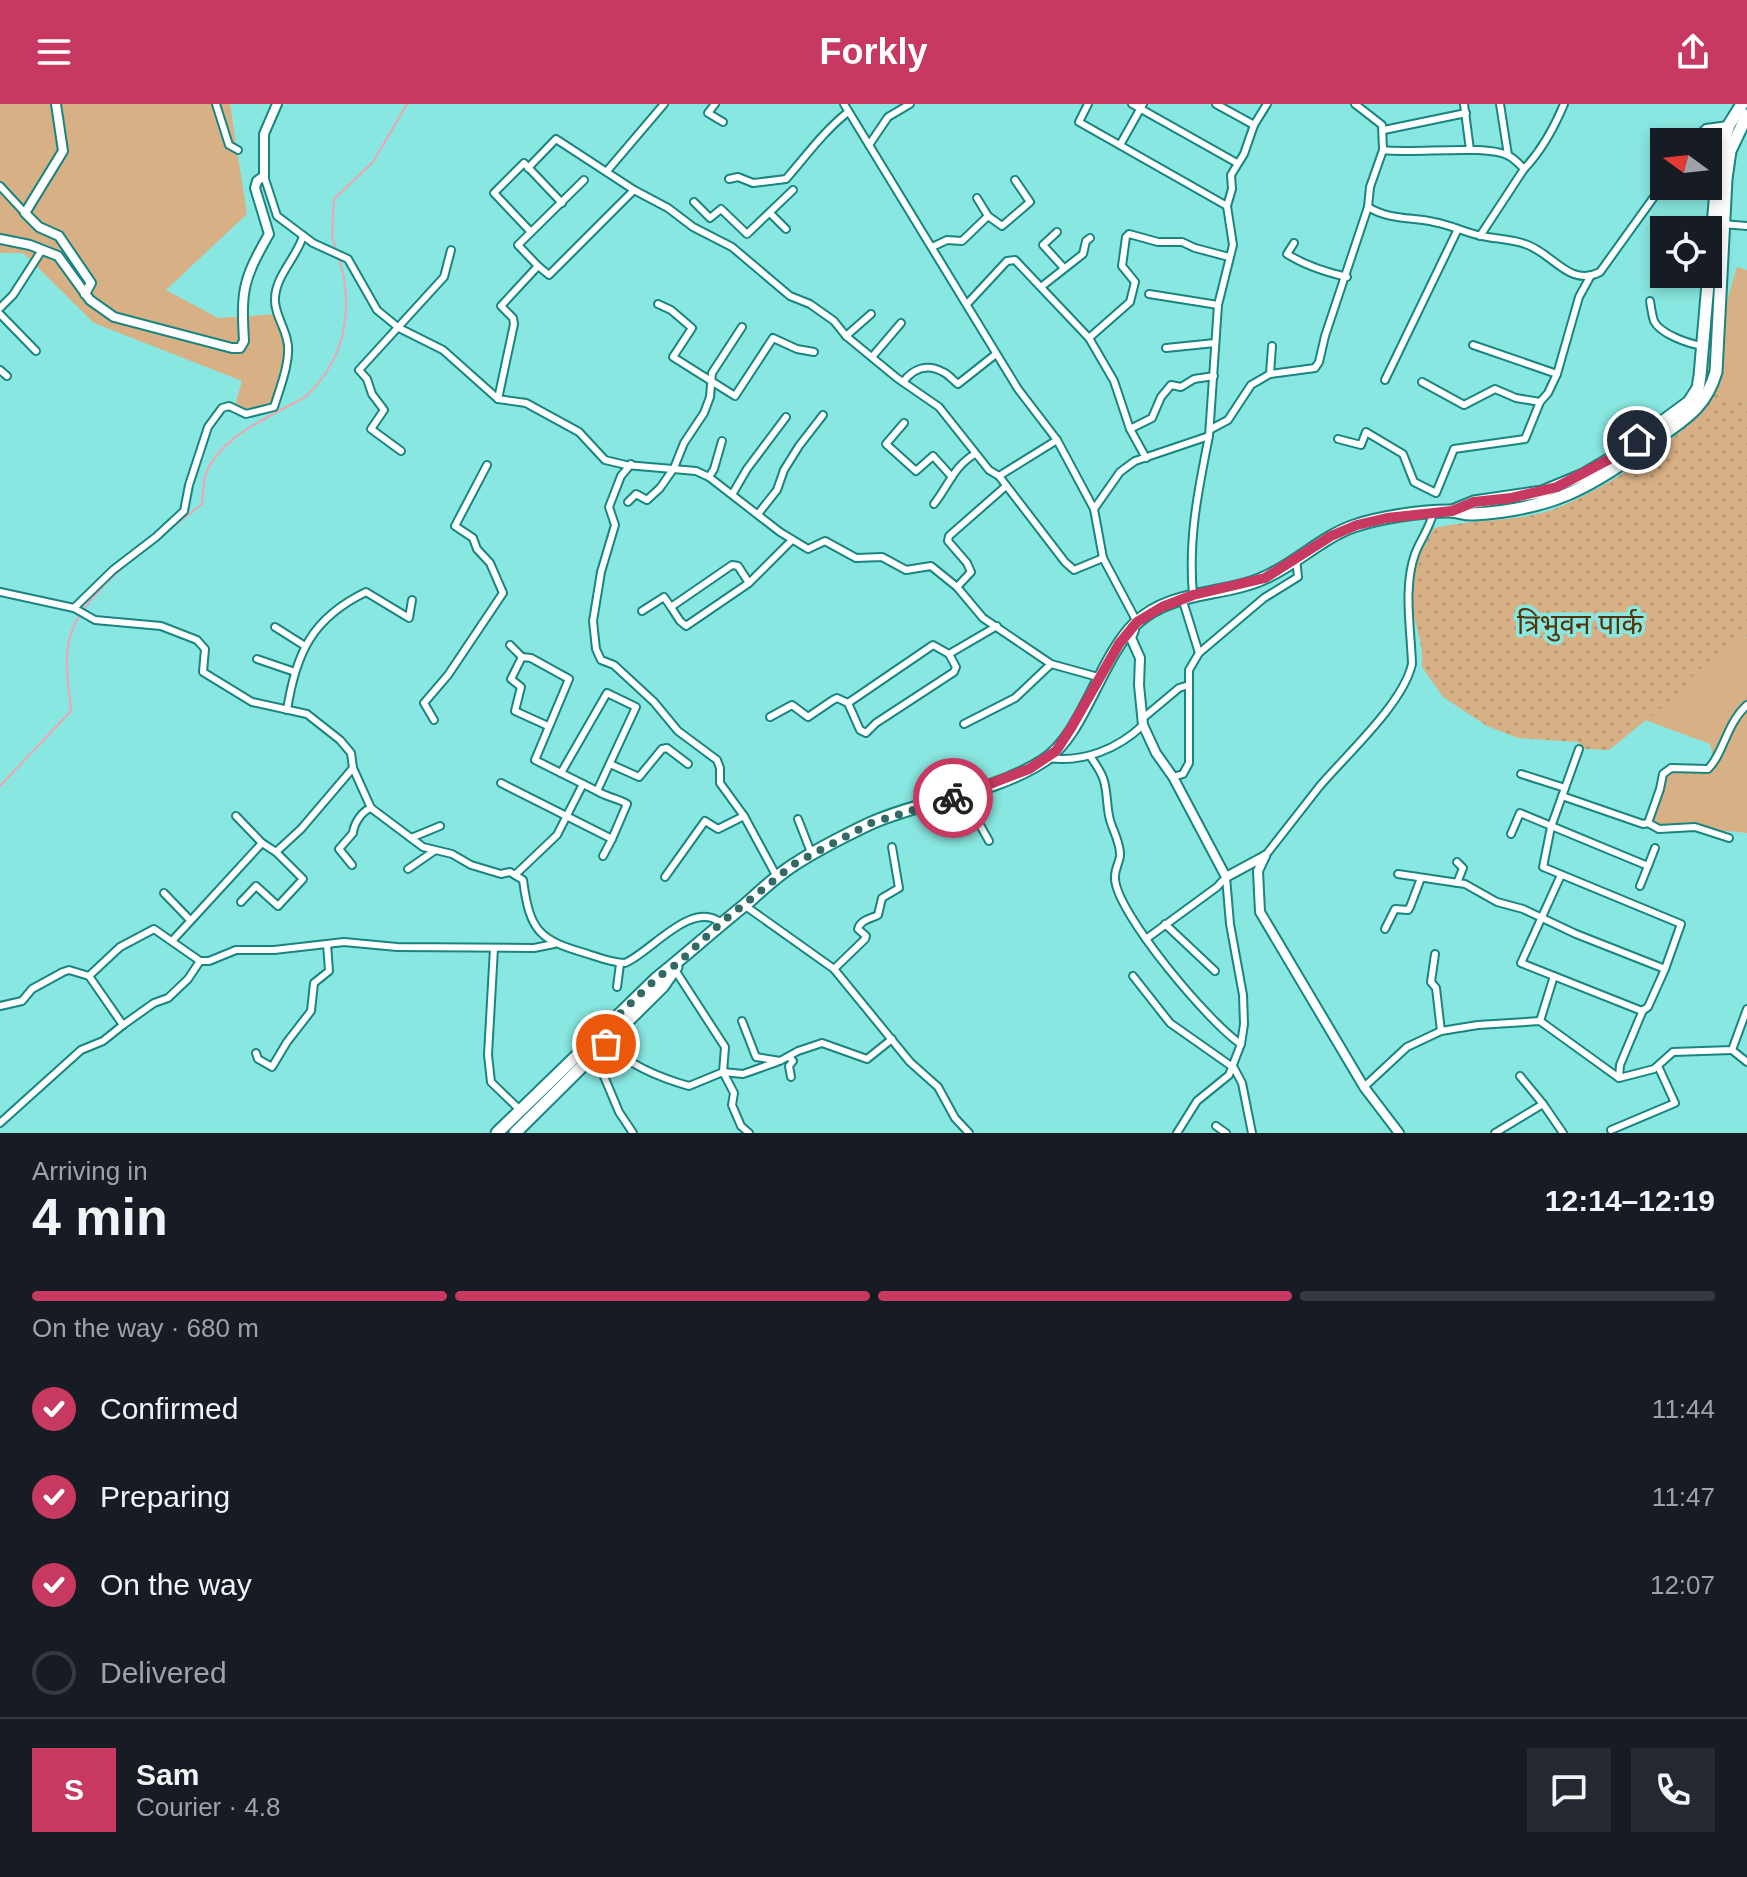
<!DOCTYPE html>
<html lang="en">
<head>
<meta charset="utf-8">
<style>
	:root { --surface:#171b24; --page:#242831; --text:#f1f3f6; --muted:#9ea1a6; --line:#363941; --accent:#c73960 }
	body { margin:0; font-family:Arial,"Noto Sans Devanagari",sans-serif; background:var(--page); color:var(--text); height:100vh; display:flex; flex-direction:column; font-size:30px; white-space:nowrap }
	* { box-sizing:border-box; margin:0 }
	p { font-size:26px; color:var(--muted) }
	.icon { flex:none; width:44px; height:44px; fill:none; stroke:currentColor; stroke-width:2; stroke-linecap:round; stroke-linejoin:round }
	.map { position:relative; height:1029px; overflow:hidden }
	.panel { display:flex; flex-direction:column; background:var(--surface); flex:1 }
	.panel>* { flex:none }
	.needle { width:52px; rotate:285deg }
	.buttons { position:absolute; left:1650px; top:24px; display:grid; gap:16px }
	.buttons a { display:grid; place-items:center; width:72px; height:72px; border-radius:0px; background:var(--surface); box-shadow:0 4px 12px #0003; font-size:40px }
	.pin { position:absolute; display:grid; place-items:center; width:68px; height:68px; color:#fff; margin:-34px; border:4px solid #fff; border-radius:50%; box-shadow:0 2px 8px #0007 }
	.courier { position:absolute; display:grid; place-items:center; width:80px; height:80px; margin:-40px; border:6px solid #c73960; border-radius:50%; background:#fff; color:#222; box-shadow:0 2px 10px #0007 }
	.summary em { font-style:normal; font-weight:700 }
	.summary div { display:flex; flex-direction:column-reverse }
	.summary { display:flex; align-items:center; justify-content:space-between; height:136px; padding:0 32px }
	h1 { font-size:52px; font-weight:700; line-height:60px }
	.bar { display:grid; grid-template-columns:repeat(4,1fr); gap:12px 8px; align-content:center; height:96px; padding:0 32px }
	.bar i { height:10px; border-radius:6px; background:var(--line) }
	.bar .on { background:var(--accent) }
	.bar p { grid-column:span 4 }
	.line { display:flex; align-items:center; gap:20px; padding:0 32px; border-top:2px solid var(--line) }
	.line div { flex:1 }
	.round { display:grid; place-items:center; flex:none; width:84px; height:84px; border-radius:0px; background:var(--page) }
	ol { padding:0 32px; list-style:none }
	li { display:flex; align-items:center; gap:24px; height:88px }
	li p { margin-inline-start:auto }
	li .icon { padding:8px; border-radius:50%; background:var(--accent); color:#fff; stroke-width:4 }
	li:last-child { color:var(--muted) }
	li i { width:44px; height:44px; border:4px solid var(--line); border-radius:50% }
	header { display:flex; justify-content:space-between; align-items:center; height:104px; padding:0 32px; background:var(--accent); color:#fff; font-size:36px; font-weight:700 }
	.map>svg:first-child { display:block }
	.grass { fill:#d8b085 }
	.park { fill:url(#park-dots) }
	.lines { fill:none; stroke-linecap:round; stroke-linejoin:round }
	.stream { stroke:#f0a5b1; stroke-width:2 }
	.minor-casing { stroke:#18857f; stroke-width:10 }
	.tertiary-casing { stroke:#18857f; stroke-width:12 }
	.trunk-casing { stroke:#18857f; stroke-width:15 }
	.minor { stroke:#fff; stroke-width:6 }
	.tertiary { stroke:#fff; stroke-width:8 }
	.trunk { stroke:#fff; stroke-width:11 }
	.done { stroke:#346a66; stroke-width:8; stroke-dasharray:0 14.4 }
	.route { stroke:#c73960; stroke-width:10 }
	.labels { text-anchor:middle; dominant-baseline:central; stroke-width:7; stroke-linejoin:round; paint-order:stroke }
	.park-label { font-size:28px; fill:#543408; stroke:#88e7e0 }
</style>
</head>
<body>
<header><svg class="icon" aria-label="menu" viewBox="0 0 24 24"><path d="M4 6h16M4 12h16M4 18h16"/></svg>Forkly<svg class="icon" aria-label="share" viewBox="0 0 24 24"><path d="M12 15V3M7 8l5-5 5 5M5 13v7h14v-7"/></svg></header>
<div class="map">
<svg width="1747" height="1029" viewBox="0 0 1747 1029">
	<defs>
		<pattern id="park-dots" width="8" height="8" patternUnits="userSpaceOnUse" patternTransform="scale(2)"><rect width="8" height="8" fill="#d8b085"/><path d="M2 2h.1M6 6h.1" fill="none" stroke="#b89773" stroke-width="1.8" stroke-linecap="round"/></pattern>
	</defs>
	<rect width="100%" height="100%" fill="#88e7e0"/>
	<g class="grass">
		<path d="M0 0H230L247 110 166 186 218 214 278 210 290 251 272 303 234 305 242 277 94 219 23 149H0Z"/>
		<path d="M1737 163 1747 166V301L1737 295 1698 284 1713 245Z"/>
		<path d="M1747 532V729L1648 719 1663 670 1714 658 1710 640 1645 616 1672 595 1698 566 1716 557Z"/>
	</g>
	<path class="park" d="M1698 284 1737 295 1747 301V532L1716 557 1698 566 1672 595 1609 646 1585 645 1578 638 1518 634 1487 622 1443 593 1422 563C1424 539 1414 519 1410 495 1406 469 1423 446 1434 424 1468 416 1503 418 1537 410 1585 400 1680 337 1710 298Z"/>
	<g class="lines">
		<g class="stream">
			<path d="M337 148 332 132 334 95 373 58 407 0"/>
			<path d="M84 505C114 464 162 432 202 400 203 390 203 378 206 369 218 340 249 323 275 309 285 303 299 298 307 291 346 254 354 204 339 154"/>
			<path d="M0 682 71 607C68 573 60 540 80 511"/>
		</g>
		<g class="minor-casing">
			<g id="minor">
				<path d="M216 0 229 41 238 46"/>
				<path d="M715 0 708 9 723 18"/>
				<path d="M844 0 1018 285 1057 336 1094 405 1103 454 1137 518"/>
				<path d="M1088 0 1079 18 1227 102"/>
				<path d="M1132 0 1237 59"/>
				<path d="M1216 0 1254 21"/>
				<path d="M1464 0 1470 46"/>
				<path d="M1500 0 1508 51"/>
				<path d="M1384 26 1466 9"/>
				<path d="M1691 38 1706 24 1728 21"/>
				<path d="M869 41 888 13 910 0"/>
				<path d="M1120 41 1143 0"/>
				<path d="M1383 46C1413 50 1487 40 1509 52 1515 55 1520 61 1524 65L1480 132"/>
				<path d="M528 64 556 35 634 86 668 104 693 123 732 143 790 192 810 200 834 217 846 232 897 274 939 303 989 366 999 372 1065 458 1074 466 1103 454"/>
				<path d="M1524 65C1542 46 1554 24 1564 0"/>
				<path d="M607 67 664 0"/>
				<path d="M264 72 277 112 313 139 348 155 377 206 399 224 443 246 498 295 526 299 579 328 605 356 626 361 696 367 709 373 780 428 808 445 825 437 856 454 882 453 906 466 931 462 957 483 983 514 1051 560 1098 573"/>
				<path d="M729 75 738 73 753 79 786 75C806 52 824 27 848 8"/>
				<path d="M0 82 25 109"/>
				<path d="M977 94 988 112"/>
				<path d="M694 98 710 114 721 105 747 130 793 86"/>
				<path d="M1368 103C1389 116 1412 113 1434 118 1451 121 1466 129 1482 132 1496 135 1511 135 1525 140 1552 148 1569 184 1600 168L1664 79"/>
				<path d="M771 110 786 125"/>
				<path d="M1722 120 1747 122"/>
				<path d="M530 127 494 89 524 59 562 99"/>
				<path d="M1057 128 1043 141 1063 163"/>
				<path d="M1294 139 1287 150C1306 162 1325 168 1347 173"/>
				<path d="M932 143 947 136 962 137 988 112 1002 122 1030 98 1015 76"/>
				<path d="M538 162 518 141 584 76"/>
				<path d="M1041 183 1083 150 1086 137 1090 134"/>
				<path d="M1149 190 1218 201"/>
				<path d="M1650 197C1651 203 1652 211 1654 217 1660 230 1689 240 1703 242"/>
				<path d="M968 199 1007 157 1015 156 1089 234 1114 277 1130 325 1146 354"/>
				<path d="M658 200 671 206 692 224 673 253 735 292 773 234 797 245 814 248"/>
				<path d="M0 204 13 191 42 146"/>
				<path d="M0 210 36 247"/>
				<path d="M846 232 871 210"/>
				<path d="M1089 234 1130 198 1135 178 1122 162 1126 133 1129 130 1158 138H1182L1195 144 1229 153"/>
				<path d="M1473 241 1557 270"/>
				<path d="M1166 244 1215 239"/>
				<path d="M872 253 901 219"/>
				<path d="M0 266 7 272"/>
				<path d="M1270 270 1272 242"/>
				<path d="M1385 276 1458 125"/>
				<path d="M903 278C913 265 927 259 943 268 948 270 954 277 958 280L996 250"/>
				<path d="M1422 278 1464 301 1495 285 1516 294 1540 298"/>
				<path d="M498 295 514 220 513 214 501 202 538 162 549 171 634 86"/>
				<path d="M904 319 886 340 916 367 933 352 952 373"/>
				<path d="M1130 325 1152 314 1161 293 1171 281 1181 283 1194 275 1214 272"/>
				<path d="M1211 325 1228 316 1251 281 1270 270 1315 264 1319 258 1325 232 1368 103 1370 83 1383 46 1382 21 1355 0"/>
				<path d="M1209 332 1218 201 1233 141 1227 102 1232 85 1231 71 1244 50 1254 21 1267 0"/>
				<path d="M1338 335 1361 341 1366 328 1403 350 1414 378 1436 389 1454 345 1525 335 1540 298 1548 289 1557 270 1579 193 1590 173"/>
				<path d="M401 347 371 325 384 306 372 290 367 275 359 266 444 173 451 146"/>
				<path d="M631 360 621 372 609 403 615 421 601 468 593 517 596 545 601 556 614 561 654 598 678 627 717 656 720 664V679L744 712 777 773"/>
				<path d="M999 372 1057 336"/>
				<path d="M709 373 714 365 722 337"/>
				<path d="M733 389 747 365 786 313"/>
				<path d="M628 398 636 390 647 396 660 384 674 364 684 339 704 309 710 293 712 269 742 223"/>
				<path d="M934 400C949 381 954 362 975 350"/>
				<path d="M1094 405 1120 368 1135 357 1209 332C1198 387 1188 435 1193 491"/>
				<path d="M758 410 777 386 784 366 799 342 823 311"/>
				<path d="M749 479 738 462 732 461 671 503 680 517 686 522 749 479 792 436"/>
				<path d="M957 483 971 468 967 459 948 437 949 432 1006 382"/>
				<path d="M0 488 74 504 95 516 161 522 197 536 205 545 203 568 252 598 307 610 340 636 351 649 353 664 371 704 423 743 452 750 471 761 501 770 510 768 523 776C530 829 540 836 588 850 600 854 613 859 625 859 651 848 692 795 721 819"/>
				<path d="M1182 494 1199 549"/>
				<path d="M74 504 113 466 156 433 184 407 189 381 208 323 222 304 229 302 246 310 274 303C280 284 292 254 287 236 284 222 274 208 275 194 276 171 297 153 303 132"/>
				<path d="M642 507 664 493 671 503"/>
				<path d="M275 523 305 542"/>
				<path d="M510 541 522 553"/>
				<path d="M257 555 295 568"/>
				<path d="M607 589 636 603 597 687 561 669Z"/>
				<path d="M848 599 860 626 866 629 876 619 954 568 956 563 949 550"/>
				<path d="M287 606C296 549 312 514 366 488L409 514 412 496"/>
				<path d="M770 613 792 601 808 613 833 596 837 594 848 599 933 541 949 550 997 522"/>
				<path d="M1142 615 1179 584 1189 581"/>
				<path d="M434 616 424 599 448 571 503 489 490 459 477 445 473 434 455 422 487 361"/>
				<path d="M964 620 1015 594 1051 560"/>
				<path d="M548 622 515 607 521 583 511 575 522 553 531 554 569 575 535 656 561 669"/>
				<path d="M1090 652C1095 659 1100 666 1103 674 1108 687 1106 702 1110 716 1113 727 1121 740 1120 752 1119 760 1114 766 1115 775 1117 810 1211 921 1241 940"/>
				<path d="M1048 654C1083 659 1118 645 1143 621"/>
				<path d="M610 660 639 673 662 645 667 644 688 660"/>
				<path d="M1521 670 1565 684"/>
				<path d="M1173 673 1183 670 1189 659V566L1199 549 1264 494 1298 473 1296 454"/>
				<path d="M501 679 612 735 627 700C618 694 608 694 597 687"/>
				<path d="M963 691 989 737"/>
				<path d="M1562 692 1643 720 1648 719 1660 685 1663 670 1671 664 1708 665C1724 649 1726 620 1747 601"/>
				<path d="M236 712 262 739"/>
				<path d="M798 715 812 751"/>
				<path d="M1648 719 1659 725 1695 723 1729 734"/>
				<path d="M1511 730 1520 709 1648 762 1640 782"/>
				<path d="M411 734 440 722"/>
				<path d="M603 752 612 735"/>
				<path d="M1265 752C1283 729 1301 706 1319 683 1346 651 1403 600 1412 560 1411 526 1403 483 1415 450 1420 436 1430 424 1433 409"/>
				<path d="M352 761 339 745 353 729C354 719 362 707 371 704"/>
				<path d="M1648 762 1655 744"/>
				<path d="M408 765 434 747"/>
				<path d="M1398 770 1465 780 1497 798 1523 805 1576 830 1665 865"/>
				<path d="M515 771 557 731 583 680"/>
				<path d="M1561 771 1521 859 1642 907 1648 903 1665 865 1681 820 1543 763 1551 723 1579 645"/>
				<path d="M665 773 705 717 718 725 744 712"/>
				<path d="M1457 779 1463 764 1457 758"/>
				<path d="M164 789 190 816"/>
				<path d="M241 798 256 782 278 802 303 775 276 748"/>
				<path d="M744 801 834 865 910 958 938 983 955 1014 969 1029"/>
				<path d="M1165 820 1215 867"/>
				<path d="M1385 825 1395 805 1408 806 1410 803 1421 774"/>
				<path d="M1146 835 1217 783 1226 773"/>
				<path d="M172 837 262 739 276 748 301 725 353 664"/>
				<path d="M494 844 488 951 491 978 520 1006"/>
				<path d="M1435 850 1431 878 1436 884 1441 927"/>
				<path d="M834 865 865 835 866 832 858 825C861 815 871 815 878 811L882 794 899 784 892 743"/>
				<path d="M1133 872 1170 919 1234 964 1242 979 1252 1029"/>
				<path d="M617 883 620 860"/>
				<path d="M0 902 22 897 32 885 63 868 69 866 89 872 120 843 154 825 200 857H209L236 846H274L344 838 397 843 534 844 554 840"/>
				<path d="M742 917 756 953 780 957 798 947 822 939 867 955 892 935"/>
				<path d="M1540 917 1554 872"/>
				<path d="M123 921 154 899 168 894 188 875 200 857"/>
				<path d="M606 940C629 960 660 974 689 982L723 968 725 943 675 866"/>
				<path d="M1732 946 1747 958"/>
				<path d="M256 949 258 955 272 963 287 938 311 907 314 879 329 867 327 840"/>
				<path d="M595 951 619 1008 633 1029"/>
				<path d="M790 954 793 957 789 962 791 973"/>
				<path d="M723 968 734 989 732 1001 741 1022 749 1029"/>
				<path d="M723 968 743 970 777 958"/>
				<path d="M1520 972 1543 1000"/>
				<path d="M1619 974 1620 961 1643 906"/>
				<path d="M1364 983 1407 943 1441 927 1478 921 1540 917 1619 974 1654 965 1673 948 1732 946 1747 905"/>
				<path d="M0 1019 81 946 103 937 123 921 89 872"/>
				<path d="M1216 1022 1226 1029"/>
				<path d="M1611 1026 1675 999 1658 962"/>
				<path d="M1177 1029 1197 997 1229 971 1241 940 1244 920 1243 891 1230 820 1226 773"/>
				<path d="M1495 1029 1543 1000 1563 1029"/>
			</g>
		</g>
		<g class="tertiary-casing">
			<g id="tertiary">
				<path d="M56 0 63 47 25 109 39 123 59 132 91 179 85 190"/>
				<path d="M0 135 30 141 58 152 90 196 114 213 232 244H240L244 237C241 185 243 176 269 130L255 84 257 77 264 72V30L277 0"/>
				<path d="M1134 526 1131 534 1140 554 1139 581 1143 621 1156 649 1173 673 1226 773 1265 752"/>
				<path d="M1265 752 1258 767 1260 808 1364 983 1399 1029"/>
			</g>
		</g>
		<g class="trunk-casing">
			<g id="trunk">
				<path d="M1452 407 1474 398 1542 388 1583 371 1617 351 1689 298 1698 284 1700 272 1719 52 1729 21 1742 0"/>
				<path d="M497 1029 657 874C687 850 716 824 746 800 762 786 777 771 795 760 818 745 844 732 869 720 924 695 990 691 1043 657 1083 632 1099 556 1135 520 1171 485 1224 493 1266 473 1297 459 1322 433 1354 422 1380 413 1422 407 1449 407 1458 407 1465 411 1474 410 1555 405 1590 383 1654 337 1684 315 1705 305 1716 268L1726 75 1730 47 1747 11"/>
				<path d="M515 1029 663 882 676 863"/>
			</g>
		</g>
		<use href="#minor" class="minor"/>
		<use href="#tertiary" class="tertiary"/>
		<use href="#trunk" class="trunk"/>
	</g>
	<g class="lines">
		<path class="done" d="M606 940 598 931 657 874 678 859 721 819 794 760 871 719 953 694"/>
		<path class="route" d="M953 694 1029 665 1056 647 1071 624 1119 540 1137 518 1162 503 1193 491 1265 474 1331 432 1357 421 1387 414 1452 407 1474 398 1511 394 1557 383 1617 351 1637 336"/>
	</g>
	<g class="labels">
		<g class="park-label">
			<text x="1580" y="520">त्रिभुवन पार्क</text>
		</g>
	</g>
</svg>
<div class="buttons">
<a><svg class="needle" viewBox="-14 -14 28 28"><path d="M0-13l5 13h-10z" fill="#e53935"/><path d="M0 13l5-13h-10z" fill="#9ea1a6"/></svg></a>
<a><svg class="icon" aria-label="locate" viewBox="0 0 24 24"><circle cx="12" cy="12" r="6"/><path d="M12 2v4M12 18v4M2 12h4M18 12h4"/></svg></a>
</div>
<div class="pin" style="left:606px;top:940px;background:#ea580c"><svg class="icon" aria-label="bag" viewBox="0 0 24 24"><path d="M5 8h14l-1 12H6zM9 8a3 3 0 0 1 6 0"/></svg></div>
<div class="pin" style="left:1637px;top:336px;background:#1f2937"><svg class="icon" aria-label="home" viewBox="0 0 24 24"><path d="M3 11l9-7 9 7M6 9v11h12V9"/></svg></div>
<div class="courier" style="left:953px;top:694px"><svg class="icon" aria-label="bike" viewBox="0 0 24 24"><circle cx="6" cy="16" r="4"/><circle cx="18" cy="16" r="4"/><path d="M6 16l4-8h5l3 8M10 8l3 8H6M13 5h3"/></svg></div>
</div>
<section class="panel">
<div class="summary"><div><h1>4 min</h1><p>Arriving in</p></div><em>12:14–12:19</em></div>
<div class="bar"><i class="on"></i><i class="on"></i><i class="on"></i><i></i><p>On the way · 680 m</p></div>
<ol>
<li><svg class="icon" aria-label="check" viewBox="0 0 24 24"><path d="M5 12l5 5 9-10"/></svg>Confirmed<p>11:44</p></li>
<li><svg class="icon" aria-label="check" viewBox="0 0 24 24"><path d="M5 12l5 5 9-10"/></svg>Preparing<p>11:47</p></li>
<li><svg class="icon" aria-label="check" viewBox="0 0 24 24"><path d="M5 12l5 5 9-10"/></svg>On the way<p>12:07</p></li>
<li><i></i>Delivered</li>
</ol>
<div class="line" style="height:144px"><b class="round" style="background:var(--accent);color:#fff">S</b><div><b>Sam</b><p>Courier · 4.8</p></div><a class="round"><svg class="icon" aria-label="chat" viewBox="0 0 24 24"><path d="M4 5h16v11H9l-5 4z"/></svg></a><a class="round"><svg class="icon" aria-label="phone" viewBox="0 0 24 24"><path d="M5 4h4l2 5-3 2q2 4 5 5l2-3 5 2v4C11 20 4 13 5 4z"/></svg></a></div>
</section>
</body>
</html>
